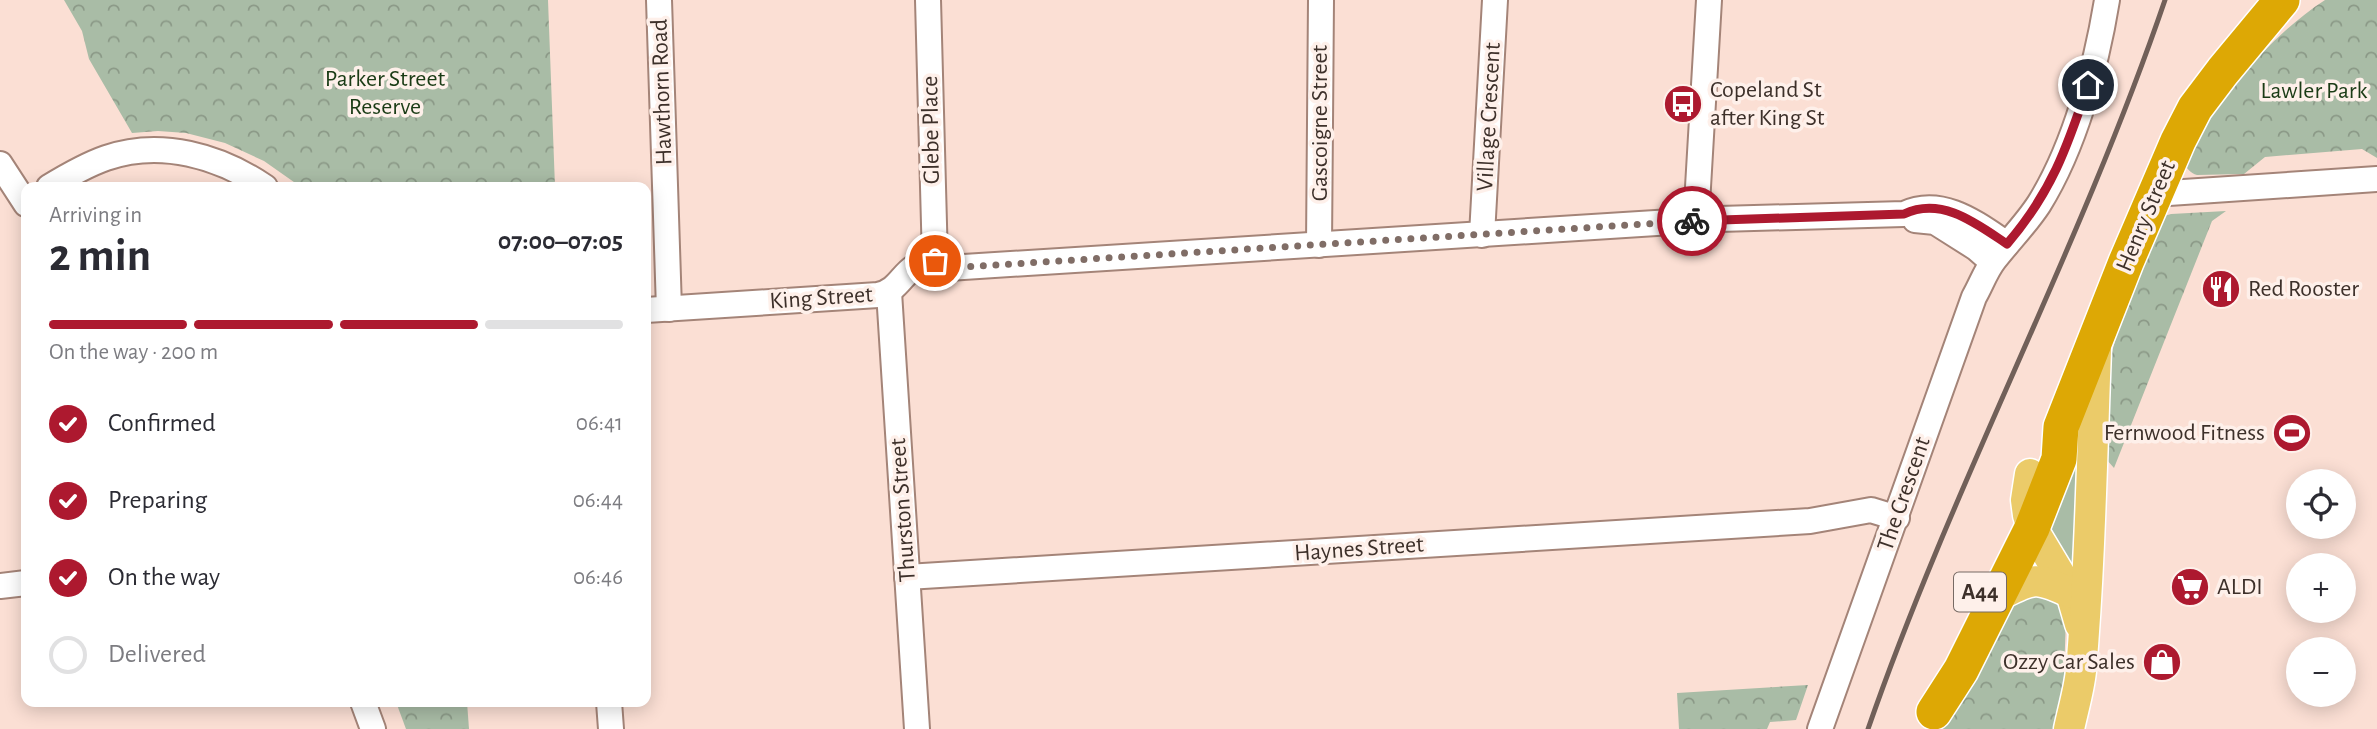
<!DOCTYPE html>
<html lang="en">
<head>
<meta charset="utf-8">
<style>
	:root { --surface:#fff; --page:#f2f2f3; --text:#2b2b33; --muted:#7c7c81; --line:#e1e1e2; --accent:#ad192f }
	body { margin:0; font-family:"Alegreya Sans",sans-serif; background:var(--page); color:var(--text); height:100vh; display:flex; flex-direction:column; font-size:26px; white-space:nowrap }
	* { box-sizing:border-box; margin:0 }
	p { font-size:23px; color:var(--muted) }
	.icon { flex:none; width:38px; height:38px; fill:none; stroke:currentColor; stroke-width:2; stroke-linecap:round; stroke-linejoin:round }
	.map { position:relative; flex:1; overflow:hidden }
	.side { position:absolute; left:21px; top:182px; width:630px; height:525px; display:flex; flex-direction:column; background:var(--surface); border-radius:14px; box-shadow:0 4px 18px #0003 }
	.side>* { flex:none }
	.controls { position:absolute; left:2286px; top:469px; display:grid; gap:14px }
	.controls a { display:grid; place-items:center; width:70px; height:70px; border-radius:50%; background:var(--surface); box-shadow:0 4px 18px #0003; font-size:35px }
	.pin { position:absolute; display:grid; place-items:center; width:60px; height:60px; color:#fff; margin:-30px; border:4px solid #fff; border-radius:50%; box-shadow:0 2px 7px #0007 }
	.courier { position:absolute; display:grid; place-items:center; width:70px; height:70px; margin:-35px; border:5px solid #ad192f; border-radius:50%; background:#fff; color:#222; box-shadow:0 2px 9px #0007 }
	.overview em { font-style:normal; font-weight:600 }
	.overview div { display:flex; flex-direction:column-reverse }
	.overview { display:flex; align-items:center; justify-content:space-between; height:119px; padding:0 28px }
	h1 { font-size:46px; font-weight:600; line-height:52px }
	.bar { display:grid; grid-template-columns:repeat(4,1fr); gap:10px 7px; align-content:center; height:84px; padding:0 28px }
	.bar i { height:9px; border-radius:5px; background:var(--line) }
	.bar .current { background:var(--accent) }
	.bar p { grid-column:span 4 }
	ol { padding:0 28px; list-style:none }
	li { display:flex; align-items:center; gap:21px; height:77px }
	li p { margin-inline-start:auto }
	li .icon { padding:7px; border-radius:50%; background:var(--accent); color:#fff; stroke-width:4 }
	li:last-child { color:var(--muted) }
	li i { width:38px; height:38px; border:4px solid var(--line); border-radius:50% }
	.map>svg:first-child { display:block }
	.green { fill:#a9bca6 }
	.park { fill:url(#park-crowns) }
	.lines { fill:none; stroke-linecap:round; stroke-linejoin:round }
	.minor-casing { stroke:#a48478; stroke-width:28 }
	.major-casing { stroke:#fff; stroke-width:33 }
	.highway-casing { stroke:#fff; stroke-width:38 }
	.minor { stroke:#fff; stroke-width:24 }
	.major { stroke:#ebcb69; stroke-width:30 }
	.highway { stroke:#dda805; stroke-width:35 }
	.rail { stroke:#716059; stroke-width:5 }
	.done { stroke:#806d66; stroke-width:7; stroke-dasharray:0 12.6 }
	.route { stroke:#ad192f; stroke-width:9 }
	.labels { text-anchor:middle; dominant-baseline:central; stroke-width:7; stroke-linejoin:round; paint-order:stroke }
	.shield { fill:#fef0ea; stroke:#776a64; stroke-width:2 }
	.shield-label { font-size:23px; font-weight:bold; fill:#3d302a }
	.park-label { font-size:24px; fill:#1a3b15; stroke:#fef0ea }
	.poi-label { font-size:24px; fill:#3d302a; stroke:#fef0ea; text-anchor:start }
	.street-label { font-size:24px; fill:#3d302a; stroke:#fef0ea }
</style>
</head>
<body>
<div class="map">
<svg width="2377" height="729" viewBox="0 0 2377 729">
	<defs>
		<pattern id="park-crowns" width="20" height="18" patternUnits="userSpaceOnUse" patternTransform="scale(1.75)"><rect width="20" height="18" fill="#a9bca6"/><path d="M2 6a3 3 0 1 1 6 0M12 15a3 3 0 1 1 6 0" fill="none" stroke="#8b9987"/></pattern>
	</defs>
	<rect width="100%" height="100%" fill="#fbdfd4"/>
	<path class="green" d="M2080 414 2078 582 2040 524Z"/>
	<g class="park">
		<path d="M64 0H548L555 187H301L264 161 225 143 186 133 158 131 132 133 89 59 82 31Z"/>
		<path d="M2325 0H2377V158L2362 149 2265 157 2244 174 2197 175C2190 173 2184 167 2185 159 2186 153 2193 145 2196 140 2228 87 2273 34 2325 0Z"/>
		<path d="M2226 211 2212 221 2114 468 2106 459 2101 390 2119 327 2161 217 2171 214Z"/>
		<path d="M2030 589 2059 599 2066 618 2062 729H1936L1945 711 2011 602Z"/>
		<path d="M1808 685 1796 720 1770 722 1767 729H1679L1677 693Z"/>
		<path d="M396 702H467L469 729H406Z"/>
	</g>
	<g class="lines">
		<g class="minor-casing">
			<g id="minor">
				<path d="M659 0 669 309"/>
				<path d="M928 0 935 261"/>
				<path d="M0 164 26 204"/>
				<path d="M49 187C67 176 86 165 106 158 161 139 219 156 265 187"/>
				<path d="M2154 194 2377 179"/>
				<path d="M1915 220 1935 222 1976 248 1992 262"/>
				<path d="M1696 221 1709 0"/>
				<path d="M1482 235 1495 0"/>
				<path d="M1319 245 1321 0"/>
				<path d="M889 292 917 729"/>
				<path d="M646 310 878 295C905 289 901 263 935 261L938 264 948 268 1719 219 1904 214C1942 196 1977 224 2007 244"/>
				<path d="M907 577 1810 521 1871 510 1897 518"/>
				<path d="M0 586 26 583"/>
				<path d="M363 702 373 729"/>
				<path d="M609 702 611 729"/>
				<path d="M1820 729 1974 297C1981 285 1986 270 1995 259 2009 241 2026 224 2039 204 2075 146 2096 67 2107 0"/>
			</g>
		</g>
		<g class="major-casing">
			<g id="major">
				<path d="M2030 474 2026 500 2028 515 2032 528 2071 593 2080 624"/>
				<path d="M2000 595C2034 577 2037 577 2071 593"/>
				<path d="M2069 729C2073 710 2079 690 2081 671 2090 565 2092 457 2096 350"/>
			</g>
		</g>
		<g class="highway-casing">
			<path id="highway" d="M1934 712 1961 670 2032 528 2059 459 2061 427 2126 262 2178 141 2195 108 2223 71 2282 0"/>
		</g>
		<use href="#minor" class="minor"/>
		<use href="#major" class="major"/>
		<use href="#highway" class="highway"/>
		<path class="rail" d="M1868 729C1954 481 2080 249 2165 0"/>
	</g>
	<g class="lines">
		<path class="done" d="M935 261 938 264 948 268 1692 221"/>
		<path class="route" d="M1692 221 1904 214C1942 196 1977 224 2007 244 2051 193 2067 148 2088 85"/>
	</g>
	<defs>
		<g id="bus-disc" transform="scale(2.0125)"><circle r="9.5" fill="#ad192f" stroke="#fef0ea"/><path d="M-5-6H5V4H4V6H2V4H-2V6H-4V4H-5ZM-3.5-4V0h7V-4ZM-3.5 1.2v1.5H-2V1.2ZM2 1.2v1.5H3.5V1.2Z" fill="#fff"/></g>
		<g id="restaurant-disc" transform="scale(2.0125)"><circle r="9.5" fill="#ad192f" stroke="#fef0ea"/><path d="M-5-6h1v4h1v-4h1v4h1v-4h1v5L-1.5 .5V6h-2V.5L-5-1ZM5-6V6H3V1.5H1.5Q1.5-4 5-6Z" fill="#fff"/></g>
		<g id="stadium-disc" transform="scale(2.0125)"><circle r="9.5" fill="#ad192f" stroke="#fef0ea"/><path d="M0-5a6.5 5 0 1 0 0 10a6.5 5 0 1 0 0-10ZM-3.5-1.8h7v3.6h-7Z" fill="#fff"/></g>
		<g id="supermarket-disc" transform="scale(2.0125)"><circle r="9.5" fill="#ad192f" stroke="#fef0ea"/><path d="M-6-5.5h2.5l.6 2H6L4.5 2H-2.5L-4.4-4H-6ZM-1.5 3.2a1.3 1.3 0 1 0 .1 0ZM3 3.2a1.3 1.3 0 1 0 .1 0Z" fill="#fff"/></g>
		<g id="shop-disc" transform="scale(2.0125)"><circle r="9.5" fill="#ad192f" stroke="#fef0ea"/><path d="M-5-2.5h2.3a2.7 3.5 0 0 1 5.4 0H5L5.5 6h-11ZM-1.5-2.5h3a1.5 2.3 0 0 0-3 0Z" fill="#fff"/></g>
	</defs>
	<g fill-rule="evenodd">
		<use href="#bus-disc" x="1683" y="104"/>
		<use href="#restaurant-disc" x="2221" y="289"/>
		<use href="#stadium-disc" x="2292" y="433"/>
		<use href="#supermarket-disc" x="2190" y="587"/>
		<use href="#shop-disc" x="2162" y="662"/>
	</g>
	<g class="labels">
		<rect class="shield" x="1954" y="572.5" width="52" height="39" rx="5"/>
		<g class="shield-label">
			<text x="1980" y="592">A44</text>
		</g>
		<g class="park-label">
			<text x="385" y="79">Parker Street<tspan x="385" dy="28">Reserve</tspan></text>
			<text x="2314" y="91">Lawler Park</text>
		</g>
		<g class="poi-label">
			<text x="1710" y="90">Copeland St<tspan x="1710" dy="28">after King St</tspan></text>
			<text x="2248" y="289">Red Rooster</text>
			<text x="2265" y="433" text-anchor="end">Fernwood Fitness</text>
			<text x="2217" y="587">ALDI</text>
			<text x="2135" y="662" text-anchor="end">Ozzy Car Sales</text>
		</g>
		<g class="street-label">
			<text transform="translate(662 92) rotate(-92)">Hawthorn Road</text>
			<text transform="translate(1489 117) rotate(-87)">Village Crescent</text>
			<text transform="translate(1320 123) rotate(-90)">Gascoigne Street</text>
			<text transform="translate(931 130) rotate(-91)">Glebe Place</text>
			<text transform="translate(2146 216) rotate(-67)">Henry Street</text>
			<text transform="translate(821 298) rotate(-4)">King Street</text>
			<text transform="translate(1904 494) rotate(-71)">The Crescent</text>
			<text transform="translate(903 510) rotate(-94)">Thurston Street</text>
			<text transform="translate(1359 549) rotate(-4)">Haynes Street</text>
		</g>
	</g>
</svg>
<div class="controls">
<a><svg class="icon" aria-label="locate" viewBox="0 0 24 24"><circle cx="12" cy="12" r="6"/><path d="M12 2v4M12 18v4M2 12h4M18 12h4"/></svg></a>
<a>+</a>
<a>−</a>
</div>
<div class="pin" style="left:935px;top:261px;background:#ea580c"><svg class="icon" aria-label="bag" viewBox="0 0 24 24"><path d="M5 8h14l-1 12H6zM9 8a3 3 0 0 1 6 0"/></svg></div>
<div class="pin" style="left:2088px;top:85px;background:#1f2937"><svg class="icon" aria-label="home" viewBox="0 0 24 24"><path d="M3 11l9-7 9 7M6 9v11h12V9"/></svg></div>
<div class="courier" style="left:1692px;top:221px"><svg class="icon" aria-label="bike" viewBox="0 0 24 24"><circle cx="6" cy="16" r="4"/><circle cx="18" cy="16" r="4"/><path d="M6 16l4-8h5l3 8M10 8l3 8H6M13 5h3"/></svg></div>
<section class="side">
<div class="overview"><div><h1>2 min</h1><p>Arriving in</p></div><em>07:00–07:05</em></div>
<div class="bar"><i class="current"></i><i class="current"></i><i class="current"></i><i></i><p>On the way · 200 m</p></div>
<ol>
<li><svg class="icon" aria-label="check" viewBox="0 0 24 24"><path d="M5 12l5 5 9-10"/></svg>Confirmed<p>06:41</p></li>
<li><svg class="icon" aria-label="check" viewBox="0 0 24 24"><path d="M5 12l5 5 9-10"/></svg>Preparing<p>06:44</p></li>
<li><svg class="icon" aria-label="check" viewBox="0 0 24 24"><path d="M5 12l5 5 9-10"/></svg>On the way<p>06:46</p></li>
<li><i></i>Delivered</li>
</ol>
</section>
</div>
</body>
</html>
